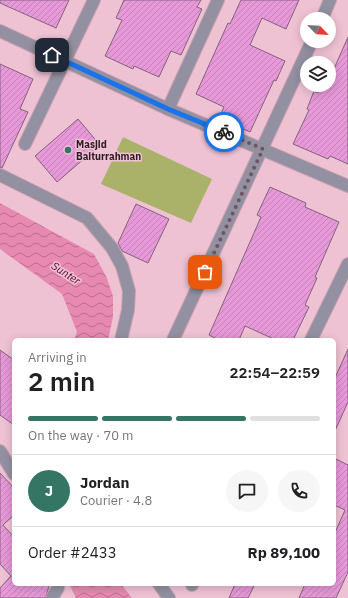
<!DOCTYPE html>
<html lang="en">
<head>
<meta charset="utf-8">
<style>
	:root { --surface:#fff; --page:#f6f6f6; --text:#202124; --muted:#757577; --line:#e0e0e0; --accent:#357564 }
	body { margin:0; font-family:"IBM Plex Sans",sans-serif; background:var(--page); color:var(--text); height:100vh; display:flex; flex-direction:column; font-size:15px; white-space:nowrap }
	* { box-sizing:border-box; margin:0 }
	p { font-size:13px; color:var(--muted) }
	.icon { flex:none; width:22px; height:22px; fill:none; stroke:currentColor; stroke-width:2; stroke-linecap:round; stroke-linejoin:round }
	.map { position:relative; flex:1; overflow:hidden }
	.sheet { position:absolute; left:12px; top:338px; width:324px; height:248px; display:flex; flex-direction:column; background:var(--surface); border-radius:6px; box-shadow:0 2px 10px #0003 }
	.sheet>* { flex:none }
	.needle { width:26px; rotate:115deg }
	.tools { position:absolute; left:300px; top:12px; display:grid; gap:8px }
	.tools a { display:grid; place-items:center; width:36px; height:36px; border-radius:50%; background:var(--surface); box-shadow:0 2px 10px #0003; font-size:20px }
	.pin { position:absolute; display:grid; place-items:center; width:34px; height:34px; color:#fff; margin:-17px; border-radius:8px; box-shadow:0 2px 6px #0006 }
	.courier { position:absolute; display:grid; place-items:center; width:40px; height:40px; margin:-20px; border:3px solid #1a73e8; border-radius:50%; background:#fff; color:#222; box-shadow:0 1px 5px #0007 }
	.summary em { font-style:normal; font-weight:600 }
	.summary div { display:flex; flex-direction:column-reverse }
	.summary { display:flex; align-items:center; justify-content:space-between; height:68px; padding:0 16px }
	h1 { font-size:26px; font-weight:600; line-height:30px }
	.bar { display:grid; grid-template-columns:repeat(4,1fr); gap:6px 4px; align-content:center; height:48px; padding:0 16px }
	.bar i { height:5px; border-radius:3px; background:var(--line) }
	.bar .current { background:var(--accent) }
	.bar p { grid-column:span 4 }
	.line { display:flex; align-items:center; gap:10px; padding:0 16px; border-top:1px solid var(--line) }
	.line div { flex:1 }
	.round { display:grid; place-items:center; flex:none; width:42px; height:42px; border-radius:21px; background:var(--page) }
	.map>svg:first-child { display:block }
	.pitch { fill:#aab169 }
	.water { fill:url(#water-waves) }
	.building { fill:url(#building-hatch); stroke:#84637d }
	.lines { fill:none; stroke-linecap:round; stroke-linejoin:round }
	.minor-casing { stroke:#c8a1b0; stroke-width:14 }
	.minor { stroke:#9390a1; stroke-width:12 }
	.done { stroke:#705560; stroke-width:4; stroke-dasharray:0 7.2 }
	.route { stroke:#1a73e8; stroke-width:5 }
	.poi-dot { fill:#357564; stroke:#efc2d3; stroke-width:1.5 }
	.labels { text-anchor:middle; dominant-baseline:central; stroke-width:3; stroke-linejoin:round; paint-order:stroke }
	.poi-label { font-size:10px; font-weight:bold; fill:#2c1b22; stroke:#efc2d3; text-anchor:start }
	.water-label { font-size:11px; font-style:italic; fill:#5b0435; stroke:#efc2d3 }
</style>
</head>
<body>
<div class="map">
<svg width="348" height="598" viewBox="0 0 348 598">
	<defs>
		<pattern id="water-waves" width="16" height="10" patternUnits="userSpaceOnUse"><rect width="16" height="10" fill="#e789b1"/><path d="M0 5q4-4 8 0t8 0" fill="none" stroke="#bb6f90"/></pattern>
		<pattern id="building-hatch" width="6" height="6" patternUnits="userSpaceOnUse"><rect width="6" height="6" fill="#e698d8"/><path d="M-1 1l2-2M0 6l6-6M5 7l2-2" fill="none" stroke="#c582b9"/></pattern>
	</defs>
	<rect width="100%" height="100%" fill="#efc2d3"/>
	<path class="pitch" d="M123 137 212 179 191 223 101 184Z"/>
	<g class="water">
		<path d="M0 203 94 254 106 276 113 296V317L108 340H74L77 332 62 294 0 249Z"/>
		<path d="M69 584H121L132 598H76Z"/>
	</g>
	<g class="building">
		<path d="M0 0H69L56 28 0 3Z"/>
		<path d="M124 0H201L197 7 202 9 181 55 171 51 159 77 134 66 133 69 105 56 122 20 116 18Z"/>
		<path d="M241 0H299L286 29 262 18 250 45 285 61 276 81 274 80 250 132 219 118 224 107 196 94 228 23 230 24Z"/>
		<path d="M348 37V164L330 156 328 159 293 144 309 110 307 109 314 91 318 93 321 85H329V80Z"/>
		<path d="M0 64 33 79 20 109 28 112 2 168H0Z"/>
		<path d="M78 119 100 145 57 182 35 156Z"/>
		<path d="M270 187 306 203 305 207 339 222 315 277 317 278 305 305 309 307 293 340H276L245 326 239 340H219L209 335 261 217 257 215Z"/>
		<path d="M136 204 169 219 148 263 122 251 118 243Z"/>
		<path d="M348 349V402L334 433V380Z"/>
		<path d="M0 350 14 360V425L0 415Z"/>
		<path d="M334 458 348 465V572L336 598H299L305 584H334V535L345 510 334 505Z"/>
		<path d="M0 473 14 488V515L3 525 14 537V584H50L45 598H0V588L11 576 0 564Z"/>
		<path d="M235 584H255L248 598H229Z"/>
	</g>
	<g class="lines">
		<g class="minor-casing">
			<g id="minor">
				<path d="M322 19 330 0"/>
				<path d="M0 31 168 109 348 186"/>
				<path d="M168 109 218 0"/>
				<path d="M25 144 94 0"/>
				<path d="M0 175 87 218 112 248 122 266 129 291 128 310 121 340"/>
				<path d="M173 340 312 41"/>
				<path d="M311 340 348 264"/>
				<path d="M0 451 14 474"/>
				<path d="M159 584 169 598"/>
				<path d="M192 585V584"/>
				<path d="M52 598 58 588V584"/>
			</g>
		</g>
		<use href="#minor" class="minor"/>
	</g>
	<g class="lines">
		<path class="done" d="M205 272 263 149 224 132"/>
		<path class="route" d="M52 55 168 109 224 132"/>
	</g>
	<circle class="poi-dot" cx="68" cy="150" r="4"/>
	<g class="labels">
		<g class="poi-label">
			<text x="76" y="144">Masjid<tspan x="76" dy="12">Baiturrahman</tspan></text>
		</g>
		<g class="water-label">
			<text transform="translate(66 273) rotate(33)">Sunter</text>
		</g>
	</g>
</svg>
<div class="tools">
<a><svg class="needle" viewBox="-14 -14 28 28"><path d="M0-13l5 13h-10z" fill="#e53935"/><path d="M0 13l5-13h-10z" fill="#757577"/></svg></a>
<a><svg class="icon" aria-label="layers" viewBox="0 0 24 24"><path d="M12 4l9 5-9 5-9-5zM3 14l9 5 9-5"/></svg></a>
</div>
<div class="pin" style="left:205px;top:272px;background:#ea580c"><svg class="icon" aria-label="bag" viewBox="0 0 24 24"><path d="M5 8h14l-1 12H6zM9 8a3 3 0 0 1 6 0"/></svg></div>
<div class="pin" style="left:52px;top:55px;background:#1f2937"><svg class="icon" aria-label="home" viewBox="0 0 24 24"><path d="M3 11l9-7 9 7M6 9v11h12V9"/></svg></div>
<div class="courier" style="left:224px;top:132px"><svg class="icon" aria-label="bike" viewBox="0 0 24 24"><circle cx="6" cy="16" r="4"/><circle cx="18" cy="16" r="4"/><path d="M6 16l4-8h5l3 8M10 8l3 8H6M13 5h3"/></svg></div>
<section class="sheet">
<div class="summary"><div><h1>2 min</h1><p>Arriving in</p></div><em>22:54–22:59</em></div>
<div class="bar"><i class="current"></i><i class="current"></i><i class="current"></i><i></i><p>On the way · 70 m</p></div>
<div class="line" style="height:72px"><b class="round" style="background:var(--accent);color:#fff">J</b><div><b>Jordan</b><p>Courier · 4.8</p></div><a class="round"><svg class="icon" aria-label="chat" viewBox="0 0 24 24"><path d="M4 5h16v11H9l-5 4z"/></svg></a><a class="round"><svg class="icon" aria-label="phone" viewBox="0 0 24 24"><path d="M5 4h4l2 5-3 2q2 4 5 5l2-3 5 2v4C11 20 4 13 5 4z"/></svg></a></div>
<div class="line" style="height:52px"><div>Order #2433</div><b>Rp 89,100</b></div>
</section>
</div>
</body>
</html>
